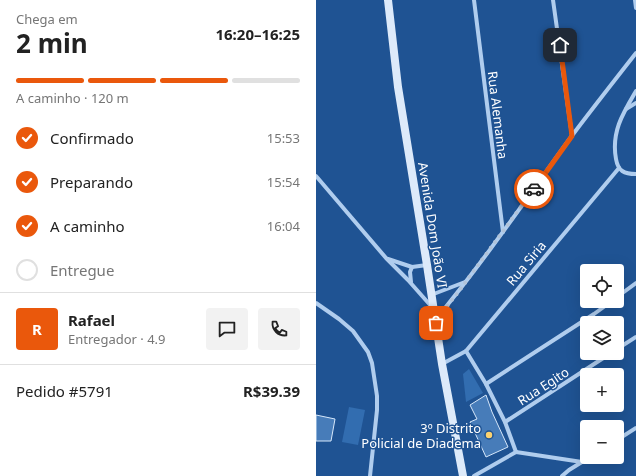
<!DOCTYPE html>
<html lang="pt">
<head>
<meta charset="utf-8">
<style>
	:root { --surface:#fff; --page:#f2f2f2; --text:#222; --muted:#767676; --line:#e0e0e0; --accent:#ea580c }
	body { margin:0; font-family:"Noto Sans",sans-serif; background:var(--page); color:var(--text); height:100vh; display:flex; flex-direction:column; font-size:15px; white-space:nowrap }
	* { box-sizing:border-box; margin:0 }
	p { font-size:13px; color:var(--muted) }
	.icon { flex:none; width:22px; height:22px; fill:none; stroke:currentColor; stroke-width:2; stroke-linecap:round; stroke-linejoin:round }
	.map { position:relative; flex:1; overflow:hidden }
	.drawer { display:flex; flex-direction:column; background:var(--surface); width:316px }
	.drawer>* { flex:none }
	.buttons { position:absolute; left:264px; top:264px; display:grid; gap:8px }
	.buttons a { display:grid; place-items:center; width:44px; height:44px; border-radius:4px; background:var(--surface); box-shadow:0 4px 16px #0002; font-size:20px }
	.pin { position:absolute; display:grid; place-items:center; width:34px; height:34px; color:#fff; margin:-17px; border-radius:8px; box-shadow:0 2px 6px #0006 }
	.courier { position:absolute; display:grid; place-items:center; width:40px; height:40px; margin:-20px; border:3px solid #ea580c; border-radius:50%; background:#fff; color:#222; box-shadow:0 1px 5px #0007 }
	.summary em { font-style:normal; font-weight:700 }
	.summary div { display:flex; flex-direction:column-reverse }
	.summary { display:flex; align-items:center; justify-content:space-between; height:68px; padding:0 16px }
	h1 { font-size:26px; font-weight:700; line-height:30px }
	.bar { display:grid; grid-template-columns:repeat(4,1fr); gap:6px 4px; align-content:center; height:48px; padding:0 16px }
	.bar i { height:5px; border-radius:3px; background:var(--line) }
	.bar .on { background:var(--accent) }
	.bar p { grid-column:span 4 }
	.line { display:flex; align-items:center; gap:10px; padding:0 16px; border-top:1px solid var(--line) }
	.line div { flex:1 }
	.round { display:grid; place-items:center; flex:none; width:42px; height:42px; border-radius:4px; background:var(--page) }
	ol { padding:0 16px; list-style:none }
	li { display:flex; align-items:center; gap:12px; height:44px }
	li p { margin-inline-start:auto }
	li .icon { padding:4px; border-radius:50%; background:var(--accent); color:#fff; stroke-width:4 }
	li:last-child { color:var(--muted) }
	li i { width:22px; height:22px; border:2px solid var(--line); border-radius:50% }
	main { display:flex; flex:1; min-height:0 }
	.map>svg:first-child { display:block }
	.green { fill:#326db0 }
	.building { fill:#477cb9; stroke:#d6e7fa }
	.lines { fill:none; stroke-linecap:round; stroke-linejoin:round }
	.street { stroke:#b0cdee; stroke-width:4 }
	.secondary { stroke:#ddeafa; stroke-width:8 }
	.done { stroke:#b1c3d9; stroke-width:4; stroke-dasharray:0 7.2 }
	.route { stroke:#ea580c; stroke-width:5 }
	.poi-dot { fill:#fcd270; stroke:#1f5393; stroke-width:1.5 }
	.labels { text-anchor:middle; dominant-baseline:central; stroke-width:3; stroke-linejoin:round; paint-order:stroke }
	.street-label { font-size:13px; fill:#fff; stroke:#1f5393 }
	.poi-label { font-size:13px; fill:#fff; stroke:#1f5393; text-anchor:end }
</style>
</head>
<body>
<main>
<section class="drawer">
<div class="summary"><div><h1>2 min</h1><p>Chega em</p></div><em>16:20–16:25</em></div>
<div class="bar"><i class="on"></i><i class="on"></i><i class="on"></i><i></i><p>A caminho · 120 m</p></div>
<ol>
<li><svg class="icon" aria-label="check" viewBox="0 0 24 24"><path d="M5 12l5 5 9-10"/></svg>Confirmado<p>15:53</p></li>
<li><svg class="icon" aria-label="check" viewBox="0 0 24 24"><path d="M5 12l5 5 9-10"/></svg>Preparando<p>15:54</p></li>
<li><svg class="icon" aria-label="check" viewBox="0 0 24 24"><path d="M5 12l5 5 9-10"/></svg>A caminho<p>16:04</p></li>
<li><i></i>Entregue</li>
</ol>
<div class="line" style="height:72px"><b class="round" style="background:var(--accent);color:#fff">R</b><div><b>Rafael</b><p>Entregador · 4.9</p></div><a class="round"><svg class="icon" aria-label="chat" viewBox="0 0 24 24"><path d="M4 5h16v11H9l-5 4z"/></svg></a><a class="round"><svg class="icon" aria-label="phone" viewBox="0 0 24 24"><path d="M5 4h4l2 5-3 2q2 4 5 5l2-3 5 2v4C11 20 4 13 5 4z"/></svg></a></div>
<div class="line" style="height:52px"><div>Pedido #5791</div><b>R$39.39</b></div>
</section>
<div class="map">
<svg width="320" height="476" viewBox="0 0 320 476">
	<rect width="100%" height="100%" fill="#1f5393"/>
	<g class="green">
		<path d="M153 369 167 393 150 402 147 374Z"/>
		<path d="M33 407 49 410 42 445 26 442Z"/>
	</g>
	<g class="building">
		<path d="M170 395 176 412 192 447 170 457 154 422 161 419 154 405Z"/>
		<path d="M0 415 19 419 15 441H0Z"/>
	</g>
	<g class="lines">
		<g class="street">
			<path d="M158 0 187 232"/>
			<path d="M237 0 256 136"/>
			<path d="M319 0 320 8"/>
			<path d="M320 91C307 113 295 132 300 159 302 171 308 174 320 174"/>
			<path d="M310 109 320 103"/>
			<path d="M0 176 70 258 92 280 115 306"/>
			<path d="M72 259 96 267 111 265"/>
			<path d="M95 282 94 272 96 267"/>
			<path d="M115 295 149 282"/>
			<path d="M301 297 320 283"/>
			<path d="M0 303 23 319 37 331 52 352 56 363 61 396V410L54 476"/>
			<path d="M120 319C168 261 211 198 255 137 276 109 298 81 320 53"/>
			<path d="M301 349 320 337"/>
			<path d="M150 351 170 384 189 422 200 452"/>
			<path d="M126 364 150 351 303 168"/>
			<path d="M170 384 278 314 296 301"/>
			<path d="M189 422 295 353"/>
			<path d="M301 440 320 428"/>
			<path d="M200 452 266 462"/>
			<path d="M158 476 200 452"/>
			<path d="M246 476 253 470 274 457"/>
		</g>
		<path class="secondary" d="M72 0 82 87 111 265 126 364 147 476"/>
	</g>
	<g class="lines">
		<path class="done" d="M120 323V320L143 291 218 189"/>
		<path class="route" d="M218 189 256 136 244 45"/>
	</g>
	<circle class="poi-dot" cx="173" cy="435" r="4"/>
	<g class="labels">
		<g class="street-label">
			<text transform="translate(182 115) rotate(83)">Rua Alemanha</text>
			<text transform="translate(117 225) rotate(81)">Avenida Dom João VI</text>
			<text transform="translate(210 263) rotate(-50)">Rua Siria</text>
			<text transform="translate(227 386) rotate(-33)">Rua Egito</text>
		</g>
		<g class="poi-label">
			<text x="165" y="428">3º Distrito<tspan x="165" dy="15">Policial de Diadema</tspan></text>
		</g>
	</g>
</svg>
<div class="buttons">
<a><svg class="icon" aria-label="locate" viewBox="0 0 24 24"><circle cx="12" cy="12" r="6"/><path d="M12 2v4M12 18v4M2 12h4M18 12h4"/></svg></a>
<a><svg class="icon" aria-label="layers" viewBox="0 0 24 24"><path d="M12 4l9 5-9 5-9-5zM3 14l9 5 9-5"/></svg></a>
<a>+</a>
<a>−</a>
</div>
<div class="pin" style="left:120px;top:323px;background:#ea580c"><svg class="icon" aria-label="bag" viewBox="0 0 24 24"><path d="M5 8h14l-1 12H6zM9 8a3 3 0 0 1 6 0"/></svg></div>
<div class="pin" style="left:244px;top:45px;background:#1f2937"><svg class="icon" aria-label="home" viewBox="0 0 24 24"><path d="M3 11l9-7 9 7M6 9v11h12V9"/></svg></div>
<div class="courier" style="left:218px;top:189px"><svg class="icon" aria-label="car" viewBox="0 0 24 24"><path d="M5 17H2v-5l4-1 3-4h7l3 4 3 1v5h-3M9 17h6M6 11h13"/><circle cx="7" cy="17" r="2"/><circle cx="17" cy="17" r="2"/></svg></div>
</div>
</main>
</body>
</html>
